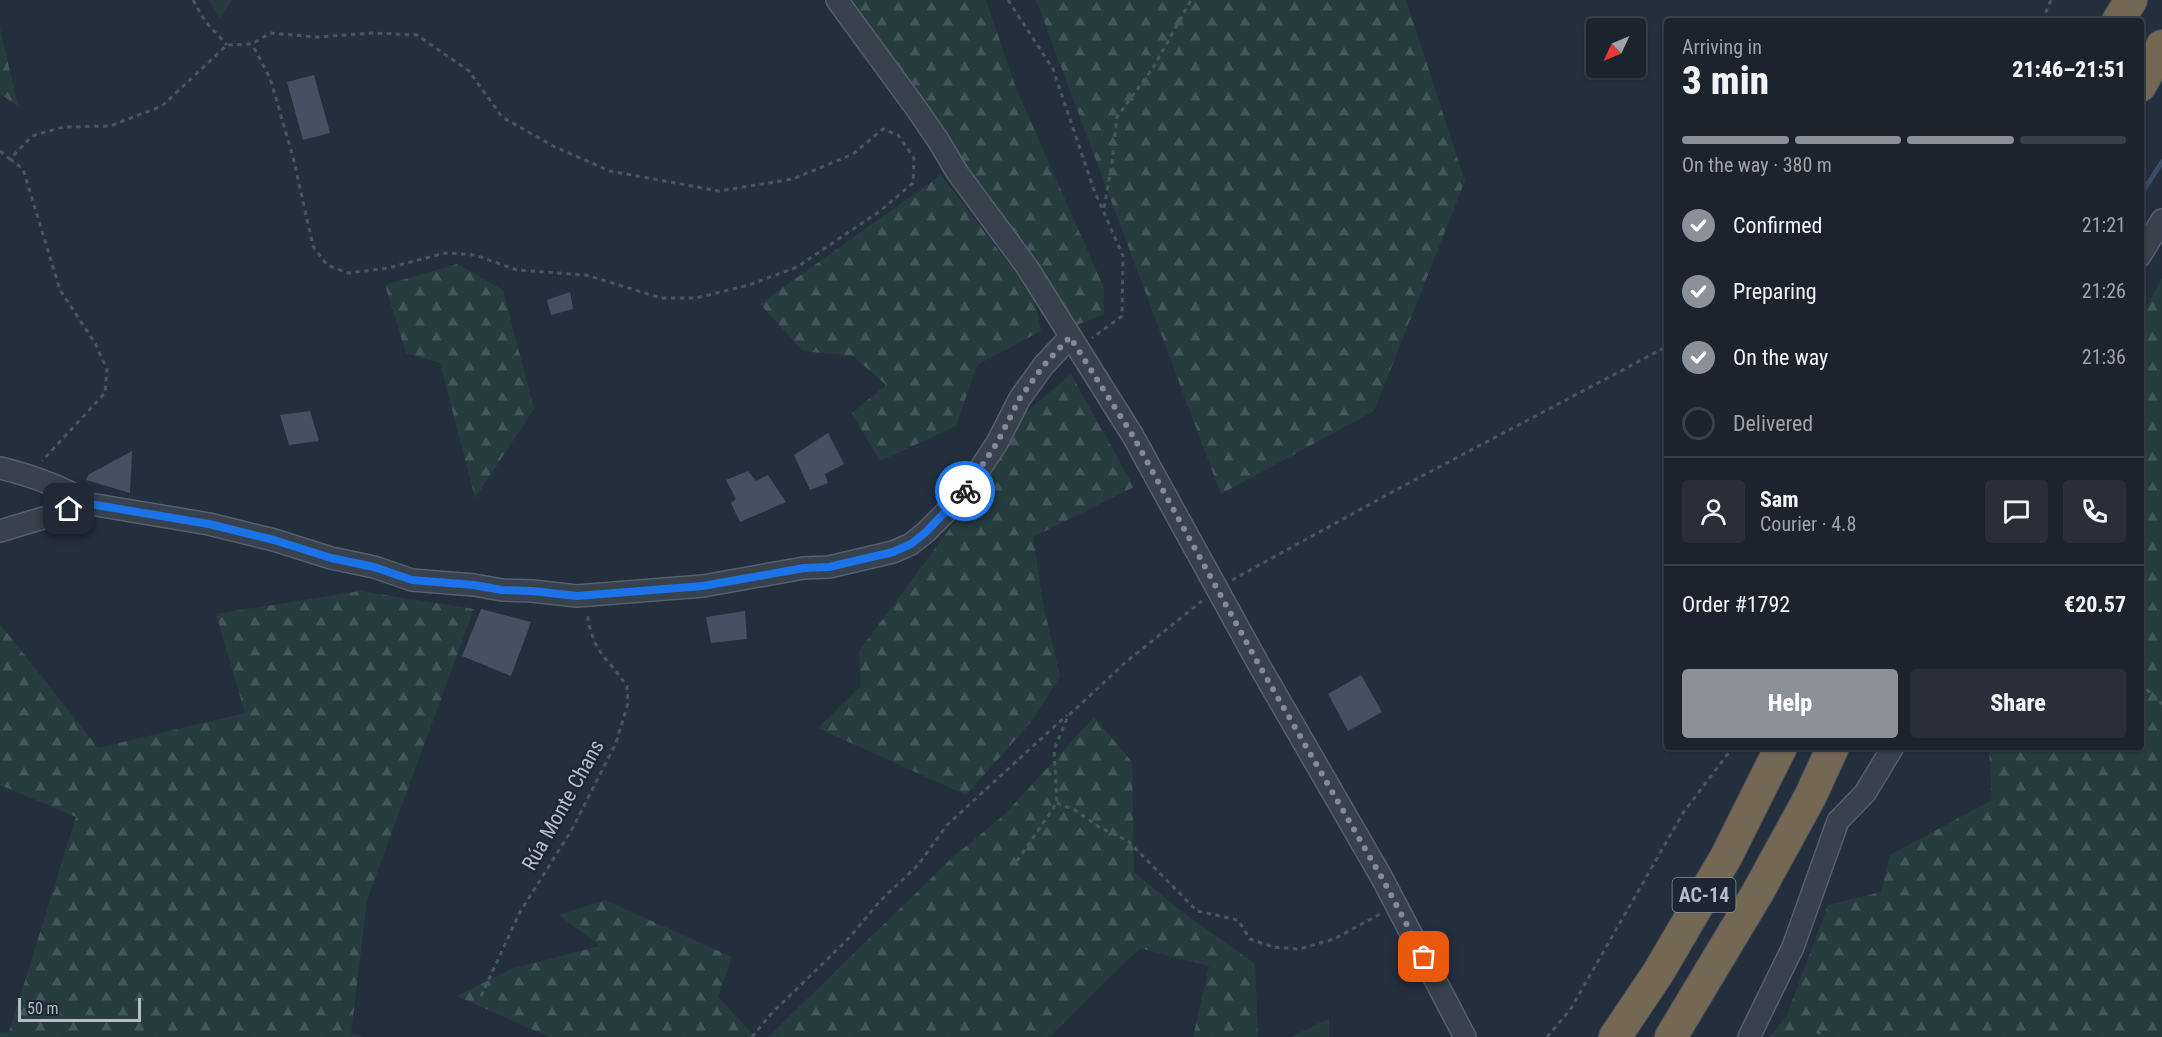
<!DOCTYPE html>
<html lang="en">
<head>
<meta charset="utf-8">
<style>
	:root { --surface:#1b232e; --page:#282f3a; --text:#f1f3f6; --muted:#a0a4aa; --line:#39404a; --accent:#8c9099 }
	body { margin:0; font-family:"Roboto Condensed",sans-serif; background:var(--page); color:var(--text); height:100vh; display:flex; flex-direction:column; font-size:22px; white-space:nowrap }
	* { box-sizing:border-box; margin:0 }
	p { font-size:20px; color:var(--muted) }
	.icon { flex:none; width:33px; height:33px; fill:none; stroke:currentColor; stroke-width:2; stroke-linecap:round; stroke-linejoin:round }
	.map { position:relative; flex:1; overflow:hidden }
	.panel { position:absolute; left:1664px; top:18px; width:480px; height:732px; display:flex; flex-direction:column; background:var(--surface); border-radius:6px; box-shadow:0 2px 4px #0004,0 0 0 2px var(--line) }
	.panel>* { flex:none }
	.needle { width:39px; rotate:226deg }
	.tools { position:absolute; left:1586px; top:18px; display:grid; gap:12px }
	.tools a { display:grid; place-items:center; width:60px; height:60px; border-radius:6px; background:var(--surface); box-shadow:0 2px 4px #0004,0 0 0 2px var(--line); font-size:30px }
	.scale { position:absolute; left:18px; bottom:15px; width:123px; box-sizing:border-box; padding-left:6px; border:3px solid #b4bcc9; border-top:0; font-size:16px; line-height:21px; white-space:nowrap; color:#b4bcc9; -webkit-text-stroke:4px #1d2633; paint-order:stroke }
	.pin { position:absolute; display:grid; place-items:center; width:51px; height:51px; color:#fff; margin:-26px; border-radius:12px; box-shadow:0 3px 9px #0006 }
	.courier { position:absolute; display:grid; place-items:center; width:60px; height:60px; margin:-30px; border:4px solid #1a73e8; border-radius:50%; background:#fff; color:#222; box-shadow:0 2px 8px #0007 }
	.headline em { font-style:normal; font-weight:800 }
	.headline div { display:flex; flex-direction:column-reverse }
	.headline { display:flex; align-items:center; justify-content:space-between; height:102px; padding:0 18px }
	h1 { font-size:39px; font-weight:800; line-height:45px }
	.bar { display:grid; grid-template-columns:repeat(4,1fr); gap:9px 6px; align-content:center; height:72px; padding:0 18px }
	.bar i { height:8px; border-radius:4px; background:var(--line) }
	.bar .active { background:var(--accent) }
	.bar p { grid-column:span 4 }
	.line { display:flex; align-items:center; gap:15px; padding:0 18px; border-top:2px solid var(--line) }
	.line div { flex:1 }
	.round { display:grid; place-items:center; flex:none; width:63px; height:63px; border-radius:6px; background:var(--page) }
	ol { padding:0 18px; list-style:none }
	li { display:flex; align-items:center; gap:18px; height:66px }
	li p { margin-inline-start:auto }
	li .icon { padding:6px; border-radius:50%; background:var(--accent); color:#fff; stroke-width:4 }
	li:last-child { color:var(--muted) }
	li i { width:33px; height:33px; border:3px solid var(--line); border-radius:50% }
	.button { display:flex; gap:12px; margin-top:auto; padding:12px 18px }
	.button a { flex:1; height:69px; border-radius:6px; background:var(--accent); color:#fff; font-size:24px; font-weight:800; line-height:69px; text-align:center }
	.button a+a { background:var(--page); color:var(--text) }
	.map>svg:first-child { display:block }
	.forest { fill:url(#forest-firs) }
	.pitch { fill:#263c3f }
	.lines { fill:none; stroke-linecap:round; stroke-linejoin:round }
	.stream { stroke:#394c67; stroke-width:5 }
	.building { fill:#455162 }
	.minor-casing { stroke:#565f6c; stroke-width:24 }
	.highway-casing { stroke:#434c59; stroke-width:34 }
	.path { stroke:#44595c; stroke-width:3; stroke-dasharray:4.5 4.5; stroke-linecap:butt }
	.minor { stroke:#38414e; stroke-width:21 }
	.highway { stroke:#746855; stroke-width:32 }
	.done { stroke:#828b98; stroke-width:6; stroke-dasharray:0 10.8 }
	.route { stroke:#1a73e8; stroke-width:8 }
	.labels { text-anchor:middle; dominant-baseline:central; stroke-width:4.5; stroke-linejoin:round; paint-order:stroke }
	.shield { fill:#1d2633; stroke:#878f9c; stroke-width:1.5 }
	.shield-label { font-size:20px; font-weight:bold; fill:#b4bcc9 }
	.street-label { font-size:21px; fill:#b4bcc9; stroke:#1d2633 }
</style>
</head>
<body>
<div class="map">
<svg width="2162" height="1037" viewBox="0 0 2162 1037">
	<defs>
		<pattern id="forest-firs" width="22" height="20" patternUnits="userSpaceOnUse" patternTransform="scale(1.5)"><rect width="22" height="20" fill="#263c3f"/><path d="M5 1l3.5 6h-7zM16 11l3.5 6h-7z" fill="#435659"/></pattern>
	</defs>
	<rect width="100%" height="100%" fill="#242f3e"/>
	<g class="forest">
		<path d="M209 0H232L220 18Z"/>
		<path d="M852 0H986L1016 88 1104 288V314L1077 325Z"/>
		<path d="M1036 0H1406L1465 181 1374 411 1221 494Z"/>
		<path d="M0 28 18 106 0 94Z"/>
		<path d="M941 175 1034 297 1041 331 977 365 956 426 880 461 852 413 886 385 853 356 803 351 760 304Z"/>
		<path d="M457 264 503 290 534 409 475 498 440 363 406 353 385 285Z"/>
		<path d="M2162 278V1037H1770L1787 1015 1828 905 1881 892 1890 855 1992 800 1989 747H2140V319Z"/>
		<path d="M1071 374 1134 487 1033 537 1044 609 1060 676 1033 720 966 795 818 728 861 686 859 651 980 488 1022 416Z"/>
		<path d="M360 591 474 609 367 900 351 1034 365 1037H0V1033L9 1032 76 817 0 785V624L98 748 245 713 216 614Z"/>
		<path d="M1094 717 1132 762 1134 872 1180 910 1255 964 1258 1037H1193L1209 966 1140 948 1049 1037H768L953 857 1004 815Z"/>
		<path d="M605 900 732 957 718 997 756 1037H549L457 996 511 969 600 946 559 915Z"/>
	</g>
	<path class="pitch" d="M1329 1018V1037H1291Z"/>
	<g class="lines">
		<path class="stream" d="M2140 196 2162 162"/>
	</g>
	<g class="building">
		<path d="M314 75 330 133 303 140 287 82Z"/>
		<path d="M570 292 573 309 551 315 547 300Z"/>
		<path d="M310 411 319 441 289 445 280 415Z"/>
		<path d="M828 433 844 464 825 474 828 483 810 490 794 455Z"/>
		<path d="M132 451 130 493 86 480 88 475Z"/>
		<path d="M748 471 756 481 768 475 786 502 740 522 731 503 736 499 726 480Z"/>
		<path d="M481 609 531 622 511 676 462 656Z"/>
		<path d="M745 611 747 639 711 643 706 617Z"/>
		<path d="M1361 675 1382 712 1348 731 1328 694Z"/>
	</g>
	<g class="lines">
		<g class="minor-casing">
			<g id="minor">
				<path d="M837 0 916 108 938 140 957 172 1027 267 1133 436 1259 665 1382 878 1465 1037"/>
				<path d="M2140 256 2162 220"/>
				<path d="M0 468C33 476 62 486 90 504"/>
				<path d="M0 531 90 504 209 524 274 540 331 558 374 567 412 580 474 585 502 590 532 591 577 596 703 586 804 568 829 567 893 552 911 544 926 532 962 496 997 443 1020 398 1044 365 1070 337"/>
				<path d="M1749 1037 1793 947 1838 821 1865 793 1893 747"/>
			</g>
		</g>
		<g class="highway-casing">
			<g id="highway">
				<path d="M2118 21 2131 0"/>
				<path d="M2140 86 2162 46"/>
				<path d="M1615 1037 1658 973 1726 857 1781 747"/>
				<path d="M1671 1037 1758 892 1810 797 1833 747"/>
			</g>
		</g>
		<g class="path">
			<path d="M193 0 205 21 227 45"/>
			<path d="M1008 0 1053 69 1094 190 1123 256 1122 316 1092 338"/>
			<path d="M2042 21 2051 0"/>
			<path d="M0 151 10 159 32 136 63 127 110 126 162 106 227 45 252 44 270 33 316 37 374 33 417 35 469 71 502 117 555 147 610 171 719 191 793 179 853 154 883 129 898 135 914 158 913 183 880 211 797 267 749 285 696 298H661L586 275 517 270 475 255 445 253 388 268 348 273 327 265 313 246 293 157 270 78 252 44"/>
			<path d="M10 159 23 169 60 290 95 343 107 369 105 393 42 461"/>
			<path d="M1104 208 1112 163 1117 117 1153 68 1191 0"/>
			<path d="M1232 580 1405 485 1666 347"/>
			<path d="M2140 683 2162 704"/>
			<path d="M1057 803 1075 810 1099 827 1128 841 1197 911 1238 920 1250 939 1273 947 1299 949 1334 939 1382 913"/>
			<path d="M1017 861 1057 803 1054 750 1068 716 1127 661 1202 601"/>
			<path d="M481 996 520 912 571 831 616 743 628 703 627 686 616 671 603 656 594 641 588 622V613"/>
			<path d="M1817 1031 1823 1037"/>
			<path d="M752 1037 771 1014 849 938 880 901 918 865 947 825 1067 715"/>
			<path d="M1547 1037 1570 1010 1683 813 1733 747"/>
		</g>
		<use href="#minor" class="minor"/>
		<use href="#highway" class="highway"/>
	</g>
	<g class="lines">
		<path class="done" d="M965 491 997 443 1020 398 1044 365 1070 337 1133 436 1259 665 1382 878 1424 957"/>
		<path class="route" d="M69 509 90 504 209 524 274 540 331 558 374 567 412 580 474 585 502 590 532 591 577 596 703 586 804 568 829 567 893 552 911 544 926 532 965 491"/>
	</g>
	<g class="labels">
		<rect class="shield" x="1672.5" y="878" width="63" height="34" rx="4.5"/>
		<g class="shield-label">
			<text x="1704" y="895">AC-14</text>
		</g>
		<g class="street-label">
			<text transform="translate(563 805) rotate(-61)">Rúa Monte Chans</text>
		</g>
	</g>
</svg>
<div class="tools">
<a><svg class="needle" viewBox="-14 -14 28 28"><path d="M0-13l5 13h-10z" fill="#e53935"/><path d="M0 13l5-13h-10z" fill="#a0a4aa"/></svg></a>
</div>
<div class="scale">50 m</div>
<div class="pin" style="left:1424px;top:957px;background:#ea580c"><svg class="icon" aria-label="bag" viewBox="0 0 24 24"><path d="M5 8h14l-1 12H6zM9 8a3 3 0 0 1 6 0"/></svg></div>
<div class="pin" style="left:69px;top:509px;background:#1f2937"><svg class="icon" aria-label="home" viewBox="0 0 24 24"><path d="M3 11l9-7 9 7M6 9v11h12V9"/></svg></div>
<div class="courier" style="left:965px;top:491px"><svg class="icon" aria-label="bike" viewBox="0 0 24 24"><circle cx="6" cy="16" r="4"/><circle cx="18" cy="16" r="4"/><path d="M6 16l4-8h5l3 8M10 8l3 8H6M13 5h3"/></svg></div>
<section class="panel">
<div class="headline"><div><h1>3 min</h1><p>Arriving in</p></div><em>21:46–21:51</em></div>
<div class="bar"><i class="active"></i><i class="active"></i><i class="active"></i><i></i><p>On the way · 380 m</p></div>
<ol>
<li><svg class="icon" aria-label="check" viewBox="0 0 24 24"><path d="M5 12l5 5 9-10"/></svg>Confirmed<p>21:21</p></li>
<li><svg class="icon" aria-label="check" viewBox="0 0 24 24"><path d="M5 12l5 5 9-10"/></svg>Preparing<p>21:26</p></li>
<li><svg class="icon" aria-label="check" viewBox="0 0 24 24"><path d="M5 12l5 5 9-10"/></svg>On the way<p>21:36</p></li>
<li><i></i>Delivered</li>
</ol>
<div class="line" style="height:108px"><a class="round"><svg class="icon" aria-label="person" viewBox="0 0 24 24"><circle cx="12" cy="8" r="4"/><path d="M4 21q1-7 8-7t8 7"/></svg></a><div><b>Sam</b><p>Courier · 4.8</p></div><a class="round"><svg class="icon" aria-label="chat" viewBox="0 0 24 24"><path d="M4 5h16v11H9l-5 4z"/></svg></a><a class="round"><svg class="icon" aria-label="phone" viewBox="0 0 24 24"><path d="M5 4h4l2 5-3 2q2 4 5 5l2-3 5 2v4C11 20 4 13 5 4z"/></svg></a></div>
<div class="line" style="height:78px"><div>Order #1792</div><b>€20.57</b></div>
<div class="button"><a>Help</a><a>Share</a></div>
</section>
</div>
</body>
</html>
